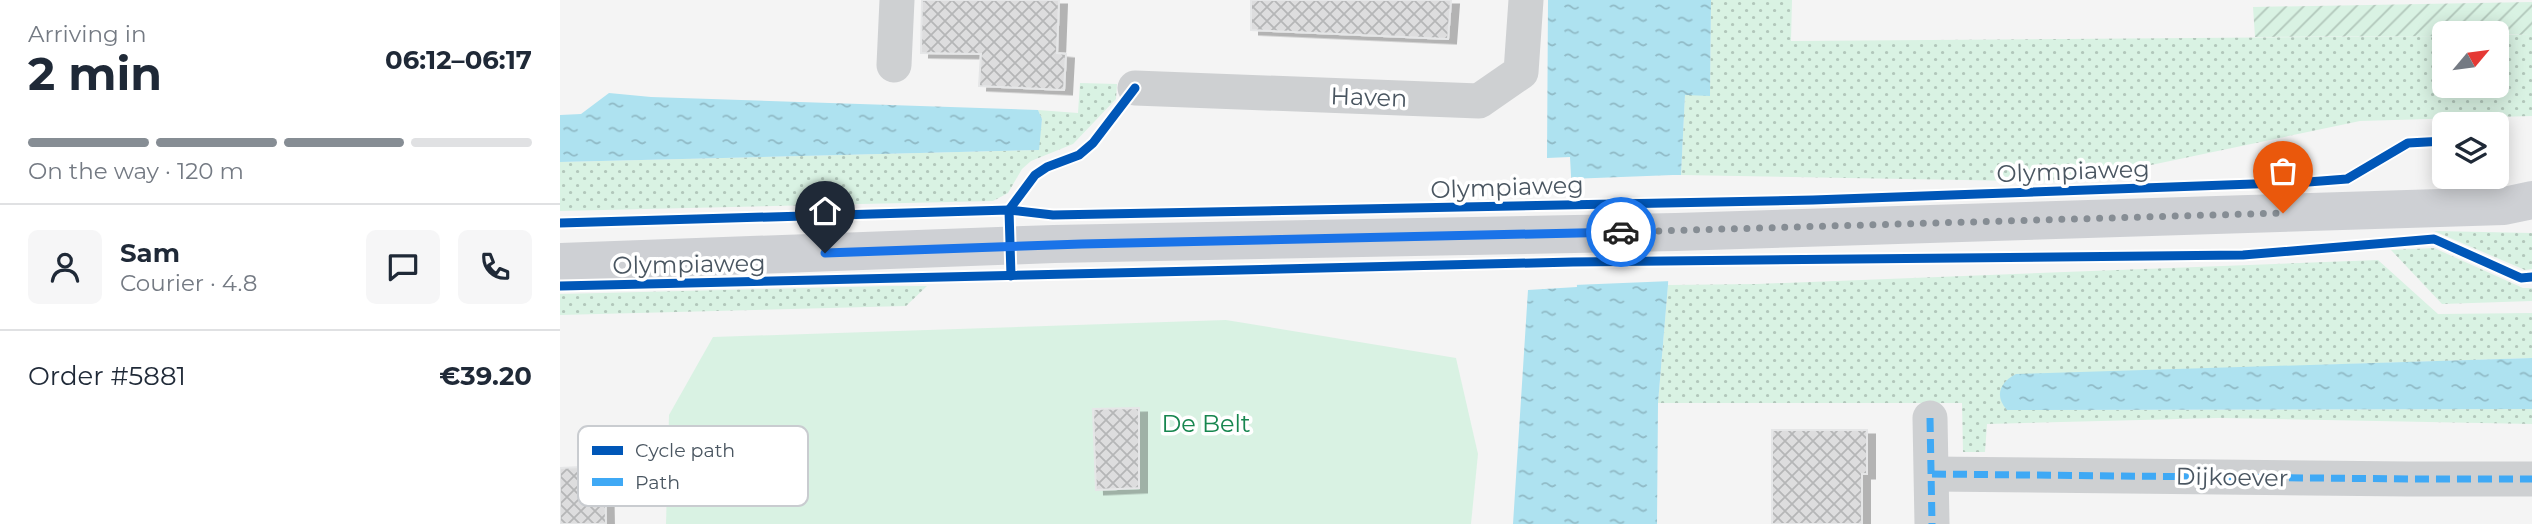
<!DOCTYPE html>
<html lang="en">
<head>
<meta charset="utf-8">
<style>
	:root { --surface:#fff; --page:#f6f6f7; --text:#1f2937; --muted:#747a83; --line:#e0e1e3; --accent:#868d94 }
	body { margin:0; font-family:Montserrat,sans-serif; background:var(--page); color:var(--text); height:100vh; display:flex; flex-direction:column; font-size:26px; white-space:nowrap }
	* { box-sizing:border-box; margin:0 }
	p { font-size:23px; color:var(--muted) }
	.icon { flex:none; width:38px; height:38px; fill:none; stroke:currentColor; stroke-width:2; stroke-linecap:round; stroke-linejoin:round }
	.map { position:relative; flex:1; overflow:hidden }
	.panel { display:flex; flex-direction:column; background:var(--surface); width:560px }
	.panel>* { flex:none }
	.needle { width:46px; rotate:61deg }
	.controls { position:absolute; left:1872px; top:21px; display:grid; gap:14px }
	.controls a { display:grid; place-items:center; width:77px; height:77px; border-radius:10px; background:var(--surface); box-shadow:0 4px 18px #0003; font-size:35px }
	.pin { position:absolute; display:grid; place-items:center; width:60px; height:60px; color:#fff; margin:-72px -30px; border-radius:50% 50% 50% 0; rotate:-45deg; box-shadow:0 0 7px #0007 }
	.pin .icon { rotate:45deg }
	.courier { position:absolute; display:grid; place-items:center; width:70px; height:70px; margin:-35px; border:5px solid #1a73e8; border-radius:50%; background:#fff; color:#222; box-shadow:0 2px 9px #0007 }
	.overview em { font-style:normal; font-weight:700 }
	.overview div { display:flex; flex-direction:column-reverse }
	.overview { display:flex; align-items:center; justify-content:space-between; height:119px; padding:0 28px }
	h1 { font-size:46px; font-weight:700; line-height:52px }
	.bar { display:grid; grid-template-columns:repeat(4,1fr); gap:10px 7px; align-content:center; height:84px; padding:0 28px }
	.bar i { height:9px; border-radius:5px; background:var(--line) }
	.bar .active { background:var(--accent) }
	.bar p { grid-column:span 4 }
	.line { display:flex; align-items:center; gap:18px; padding:0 28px; border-top:2px solid var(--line) }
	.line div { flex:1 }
	.round { display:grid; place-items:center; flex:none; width:74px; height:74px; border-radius:10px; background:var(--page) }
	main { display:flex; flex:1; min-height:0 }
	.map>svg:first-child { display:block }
	.grass { fill:url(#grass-dots) }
	.park { fill:#d9f2e3 }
	.garden { fill:url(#garden-furrows) }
	.water { fill:url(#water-ripples) }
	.pier { fill:#f4f4f4 }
	.building { fill:url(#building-cross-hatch); stroke:#e5e6e7; stroke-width:2; filter:url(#shadow) }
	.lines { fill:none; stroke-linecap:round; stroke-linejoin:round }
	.street { stroke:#ced0d2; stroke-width:35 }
	.secondary { stroke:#ced0d4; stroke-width:38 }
	.quiet { stroke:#3fa9f5; stroke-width:7; stroke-dasharray:14 7; stroke-linecap:butt }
	.cycleway-casing { stroke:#fff; stroke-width:13 }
	.cycleway { stroke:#0057b8; stroke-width:9 }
	.done { stroke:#868d94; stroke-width:7; stroke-dasharray:0 12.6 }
	.route { stroke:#1a73e8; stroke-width:9 }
	.labels { text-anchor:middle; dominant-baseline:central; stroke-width:7; stroke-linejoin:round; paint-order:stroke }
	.street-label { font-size:24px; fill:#4a5661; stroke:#fff }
	.park-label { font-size:24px; fill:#17864f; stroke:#fff }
	.key { fill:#fff; stroke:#c9ccd0; stroke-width:2 }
	.key-label { font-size:19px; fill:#4a5661 }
</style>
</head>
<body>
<main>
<section class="panel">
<div class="overview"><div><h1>2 min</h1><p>Arriving in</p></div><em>06:12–06:17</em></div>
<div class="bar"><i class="active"></i><i class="active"></i><i class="active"></i><i></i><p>On the way · 120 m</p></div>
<div class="line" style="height:126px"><a class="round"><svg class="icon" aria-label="person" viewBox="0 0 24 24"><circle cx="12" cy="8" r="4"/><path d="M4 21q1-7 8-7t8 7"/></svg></a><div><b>Sam</b><p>Courier · 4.8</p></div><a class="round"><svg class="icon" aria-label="chat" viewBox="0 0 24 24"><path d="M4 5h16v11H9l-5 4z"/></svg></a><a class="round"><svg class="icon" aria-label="phone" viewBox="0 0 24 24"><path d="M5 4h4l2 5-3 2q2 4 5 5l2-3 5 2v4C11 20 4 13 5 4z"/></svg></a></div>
<div class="line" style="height:91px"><div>Order #5881</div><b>€39.20</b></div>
</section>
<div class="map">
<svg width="1972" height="524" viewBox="0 0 1972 524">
	<defs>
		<pattern id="grass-dots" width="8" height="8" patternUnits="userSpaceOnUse" patternTransform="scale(1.75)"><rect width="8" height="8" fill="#d9f2e3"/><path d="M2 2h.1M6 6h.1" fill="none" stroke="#b2c7bb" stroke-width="1.8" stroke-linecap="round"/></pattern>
		<pattern id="garden-furrows" width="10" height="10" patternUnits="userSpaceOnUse" patternTransform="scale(1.75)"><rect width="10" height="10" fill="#d9f2e3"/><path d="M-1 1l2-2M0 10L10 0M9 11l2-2" fill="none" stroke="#b2c7bb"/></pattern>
		<pattern id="water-ripples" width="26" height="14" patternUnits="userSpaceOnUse" patternTransform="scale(1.75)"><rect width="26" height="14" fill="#aee2f0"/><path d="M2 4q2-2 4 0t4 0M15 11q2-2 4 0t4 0" fill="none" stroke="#90bac6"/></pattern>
		<pattern id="building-cross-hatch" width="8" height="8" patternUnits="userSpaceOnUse" patternTransform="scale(1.75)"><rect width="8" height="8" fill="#ddddde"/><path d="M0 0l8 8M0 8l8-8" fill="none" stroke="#b5b6b7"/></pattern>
		<filter id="shadow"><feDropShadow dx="8" dy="4.5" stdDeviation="0" flood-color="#0004"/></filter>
	</defs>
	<rect width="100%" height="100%" fill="#f4f4f4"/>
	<g class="grass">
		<path d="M1151 0H1232L1231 41 1885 36V86H1937V35H1972V116L1800 121 1510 182 1121 175 1125 94 1150 95Z"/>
		<path d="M520 83 557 84 556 99 513 144 471 161 462 169 448 193 433 201 0 211V162L478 150 482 119 478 110 518 113Z"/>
		<path d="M1874 231 1972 233V269L1965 270Z"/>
		<path d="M1874 248 1963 288H1972V301L1882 304 1831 250Z"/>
		<path d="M1818 260 1878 314 1972 313V358L1760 365 1447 410 1972 409V424L1659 418 1427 424 1425 452H1403L1402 403H1098L1108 285 1197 284Z"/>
		<path d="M329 286H367L346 306 0 315V294Z"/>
	</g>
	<path class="park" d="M666 320 896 358 918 454 911 524H106L109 415 153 337Z"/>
	<path class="garden" d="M1972 2V35L1885 33V36L1695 37 1693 7Z"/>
	<g class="water">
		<path d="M988 0H1151L1150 96 1125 95 1121 175H1112L1108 285 1098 403 1097 524H953L968 290 1017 287 1010 157 987 158Z"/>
		<path d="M49 93 91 97 478 110 482 119 479 150 0 162V115L21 114Z"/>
		<path d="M1972 358V409L1447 410C1434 396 1440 382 1456 374Z"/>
	</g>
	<path class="pier" d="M1113 175 1114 212 1112 281 1014 285 1009 179Z"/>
	<g class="building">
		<path d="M362 0H499L497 53 506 54 504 90 419 86 421 54 361 53Z"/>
		<path d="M691 0H891L888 39 691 30Z"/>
		<path d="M579 408V488L536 490 533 409Z"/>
		<path d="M1212 430H1307V474H1302V524H1212Z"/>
		<path d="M45 466 46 524H0V468Z"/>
	</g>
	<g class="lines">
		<g class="street">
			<path d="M334 65 337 0"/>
			<path d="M575 88 919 101 961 72 966 0"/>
			<path d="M1370 418 1372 524"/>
			<path d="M1372 474 1849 479H1972"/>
		</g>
		<path class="secondary" d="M0 262 494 244 1116 232 1944 206 1972 200"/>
		<g class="quiet">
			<path d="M1370 418 1372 524"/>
			<path d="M1372 474 1849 479H1972"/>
		</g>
		<g class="cycleway-casing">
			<g id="cycleway">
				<path d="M0 223 449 210 493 215 1253 200 1748 182 1787 179 1848 143 1885 141"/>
				<path d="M451 276 449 210 475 175 487 167 519 155 533 143 575 88"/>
				<path d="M0 286 1013 262 1683 255 1874 239 1961 278 1972 277"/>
			</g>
		</g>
		<use href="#cycleway" class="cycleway"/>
	</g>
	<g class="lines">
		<path class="done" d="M1061 232 1723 213"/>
		<path class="route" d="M265 253 522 244 1061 232"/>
	</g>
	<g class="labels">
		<g class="street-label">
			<text transform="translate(809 97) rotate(2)">Haven</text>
			<text transform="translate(1513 171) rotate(-2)">Olympiaweg</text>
			<text transform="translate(947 187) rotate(-2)">Olympiaweg</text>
			<text transform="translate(129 264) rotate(-1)">Olympiaweg</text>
			<text transform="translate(1672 477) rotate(1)">Dijkoever</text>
		</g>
		<g class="park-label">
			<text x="646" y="423">De Belt</text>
		</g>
	</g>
	<rect x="18" y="426" width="230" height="80" rx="10" class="key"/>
	<rect x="32" y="446" width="31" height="9" fill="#0057b8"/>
	<rect x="32" y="478" width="31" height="8" fill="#3fa9f5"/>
	<g class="key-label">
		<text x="75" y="457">Cycle path</text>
		<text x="75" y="489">Path</text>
	</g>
</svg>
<div class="controls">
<a><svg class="needle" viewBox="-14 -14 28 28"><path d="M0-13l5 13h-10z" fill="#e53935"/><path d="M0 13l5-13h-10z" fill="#747a83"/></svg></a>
<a><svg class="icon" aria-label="layers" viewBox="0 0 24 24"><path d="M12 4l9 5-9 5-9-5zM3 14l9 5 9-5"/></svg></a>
</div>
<div class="pin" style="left:1723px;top:213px;background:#ea580c"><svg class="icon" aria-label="bag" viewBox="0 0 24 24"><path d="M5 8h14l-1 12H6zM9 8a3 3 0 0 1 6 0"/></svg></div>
<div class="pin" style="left:265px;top:253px;background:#1f2937"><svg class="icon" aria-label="home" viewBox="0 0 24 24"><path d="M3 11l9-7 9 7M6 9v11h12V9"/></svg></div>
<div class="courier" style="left:1061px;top:232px"><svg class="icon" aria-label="car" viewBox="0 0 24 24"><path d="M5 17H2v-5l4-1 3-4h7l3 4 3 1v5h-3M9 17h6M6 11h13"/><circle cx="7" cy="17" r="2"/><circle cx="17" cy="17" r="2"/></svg></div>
</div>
</main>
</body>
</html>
